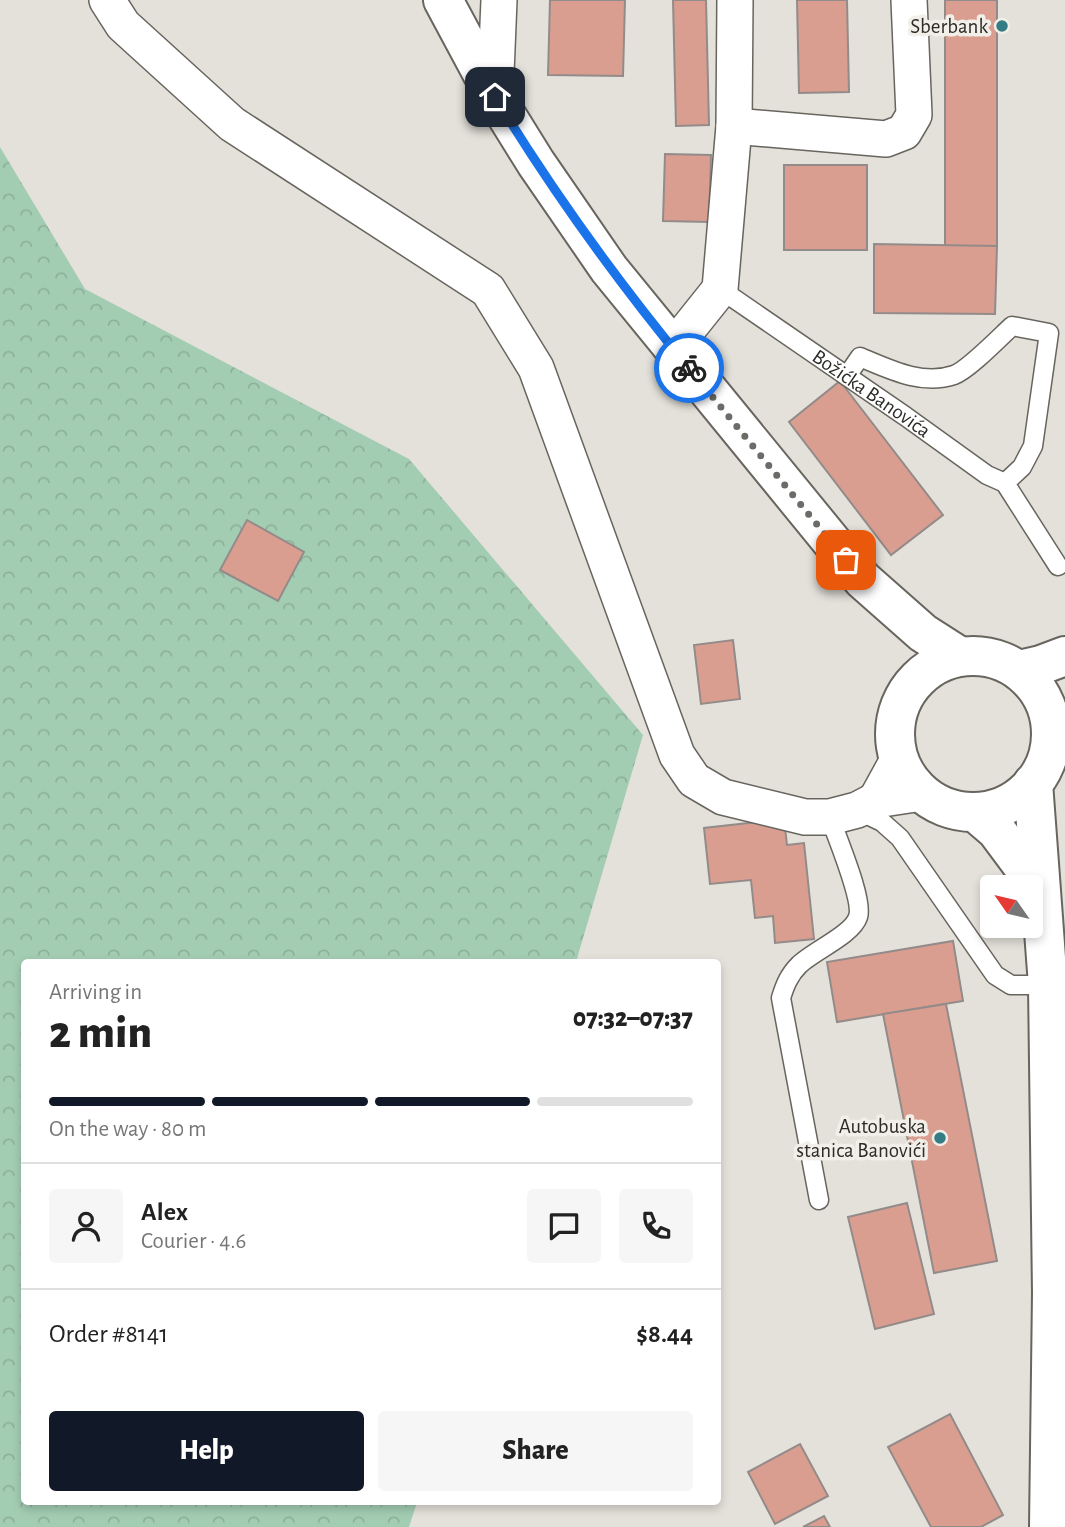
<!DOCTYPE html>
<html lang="en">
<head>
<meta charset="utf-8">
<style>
	:root { --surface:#fff; --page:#f6f6f6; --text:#222; --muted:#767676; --line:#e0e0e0; --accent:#111827 }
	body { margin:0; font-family:"Alegreya Sans",sans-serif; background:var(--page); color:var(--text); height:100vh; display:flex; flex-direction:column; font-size:26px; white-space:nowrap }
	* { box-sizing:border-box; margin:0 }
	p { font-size:23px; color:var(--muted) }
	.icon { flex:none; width:38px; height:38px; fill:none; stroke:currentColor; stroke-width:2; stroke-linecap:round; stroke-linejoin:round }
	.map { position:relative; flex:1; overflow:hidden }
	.drawer { position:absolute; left:21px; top:959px; width:700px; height:546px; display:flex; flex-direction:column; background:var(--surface); border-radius:7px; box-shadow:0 4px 10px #0003 }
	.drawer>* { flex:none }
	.needle { width:46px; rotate:304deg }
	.tools { position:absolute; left:980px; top:875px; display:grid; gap:14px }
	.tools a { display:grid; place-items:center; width:63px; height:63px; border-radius:7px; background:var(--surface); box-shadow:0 4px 10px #0003; font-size:35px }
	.pin { position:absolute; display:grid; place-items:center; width:60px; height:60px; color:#fff; margin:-30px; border-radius:14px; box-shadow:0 4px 10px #0006 }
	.courier { position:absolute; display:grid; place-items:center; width:70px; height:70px; margin:-35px; border:5px solid #1a73e8; border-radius:50%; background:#fff; color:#222; box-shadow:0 2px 9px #0007 }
	.head em { font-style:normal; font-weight:800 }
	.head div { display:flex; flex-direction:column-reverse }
	.head { display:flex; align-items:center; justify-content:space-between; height:119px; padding:0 28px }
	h1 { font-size:46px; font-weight:800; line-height:52px }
	.bar { display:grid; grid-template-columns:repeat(4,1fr); gap:10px 7px; align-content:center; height:84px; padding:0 28px }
	.bar i { height:9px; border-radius:5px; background:var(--line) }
	.bar .selected { background:var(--accent) }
	.bar p { grid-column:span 4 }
	.line { display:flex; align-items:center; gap:18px; padding:0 28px; border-top:2px solid var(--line) }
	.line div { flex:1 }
	.round { display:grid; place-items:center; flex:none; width:74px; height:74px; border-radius:7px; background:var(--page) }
	.cta { display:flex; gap:14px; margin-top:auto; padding:14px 28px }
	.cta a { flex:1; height:80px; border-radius:7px; background:var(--accent); color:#fff; font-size:28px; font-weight:800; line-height:80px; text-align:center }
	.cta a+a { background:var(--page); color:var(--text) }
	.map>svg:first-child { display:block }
	.forest { fill:url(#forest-crowns) }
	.building { fill:#da9e91; stroke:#938b89; stroke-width:2 }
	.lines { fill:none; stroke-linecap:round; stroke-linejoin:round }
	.lane-casing { stroke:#67655e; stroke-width:21 }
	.street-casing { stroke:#67655e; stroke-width:38 }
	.secondary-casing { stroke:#67655e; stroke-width:42 }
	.primary-casing { stroke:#67655e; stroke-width:42 }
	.lane { stroke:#fff; stroke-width:18 }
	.street { stroke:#fff; stroke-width:35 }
	.secondary { stroke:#fff; stroke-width:38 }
	.primary { stroke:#fff; stroke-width:38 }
	.done { stroke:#6d6b67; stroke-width:7; stroke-dasharray:0 12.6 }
	.route { stroke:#1a73e8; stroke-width:9 }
	.poi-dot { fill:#357d85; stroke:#f1efe7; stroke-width:2.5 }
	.labels { text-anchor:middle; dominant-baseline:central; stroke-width:7; stroke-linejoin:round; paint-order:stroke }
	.poi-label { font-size:21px; fill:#2d2c29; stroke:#f1efe7; text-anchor:end }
	.street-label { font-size:21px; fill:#2d2c29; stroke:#f1efe7 }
</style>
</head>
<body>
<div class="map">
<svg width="1065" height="1527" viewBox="0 0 1065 1527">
	<defs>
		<pattern id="forest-crowns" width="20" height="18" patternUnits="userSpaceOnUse" patternTransform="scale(1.75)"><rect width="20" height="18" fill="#a3cdb3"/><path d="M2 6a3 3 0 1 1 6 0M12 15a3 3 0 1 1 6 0" fill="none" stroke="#8db09a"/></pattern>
	</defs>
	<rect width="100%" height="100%" fill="#e4e1da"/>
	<path class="forest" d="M0 147 85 289 409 459 643 735 576 962H24V1502H417L409 1527H0Z"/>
	<g class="building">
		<path d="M550 0H625L623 76 548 75Z"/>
		<path d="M673 0H706L709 125 676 126Z"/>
		<path d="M797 0H847L849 92 799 93Z"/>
		<rect x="945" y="0" width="52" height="246"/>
		<path d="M665 154 711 155 709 222 663 221Z"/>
		<rect x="784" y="165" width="83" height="85"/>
		<path d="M874 244 997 246 995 314 874 313Z"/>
		<path d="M840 381 943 515 891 555 789 422Z"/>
		<path d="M247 520 304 552 278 601 220 570Z"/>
		<path d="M733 640 740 699 701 704 694 645Z"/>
		<path d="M784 819 787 845 804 843 814 939 775 943 773 916 755 918 751 880 710 884 704 828Z"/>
		<path d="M953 941 963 1001 837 1022 827 962Z"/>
		<path d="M946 1004 997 1261 934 1273 883 1014Z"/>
		<path d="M907 1203 934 1314 875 1329 848 1217Z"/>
		<path d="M950 1414 1003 1515 981 1527H931L888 1447Z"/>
		<path d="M800 1444 828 1496 775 1524 748 1472Z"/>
		<path d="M824 1516 830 1527H803Z"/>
	</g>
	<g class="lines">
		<g class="lane-casing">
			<g id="lane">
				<path id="s1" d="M720 289 905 416 987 475 1005 483 1058 566"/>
				<path d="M847 376 860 357C889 369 922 386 954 375 968 370 999 338 1012 326L1049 333 1033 446 1022 467 1005 483"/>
				<path d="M857 810 882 822 900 838 995 975 1011 985H1048"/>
				<path d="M819 1200 781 998C785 985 789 975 799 965 813 951 852 935 858 917 864 900 836 836 830 817"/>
			</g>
		</g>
		<g class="street-casing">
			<g id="street">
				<path d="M107 0 123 25 232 124 488 290 536 368 677 755 694 780 723 797 805 817H830L857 810 876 800 922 793"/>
				<path d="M495 97 499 0"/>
				<path d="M734 126 886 139 904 132 914 115 909 0"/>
				<path d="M672 349 720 289 734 126 735 0"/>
				<path d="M876 800 899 758"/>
			</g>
		</g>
		<g class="secondary-casing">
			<g id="secondary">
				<path d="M1033 783 1048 985 1052 1293 1049 1527"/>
				<path d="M975 812 996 830 1040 889"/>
			</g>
		</g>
		<g class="primary-casing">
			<g id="primary">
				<path d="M443 0 495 97 536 163 609 269 863 580 923 633 959 656"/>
				<circle cx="973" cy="734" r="78"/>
				<path d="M1019 670 1041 665 1065 656"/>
			</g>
		</g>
		<use href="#lane" class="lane"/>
		<use href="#street" class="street"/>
		<use href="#secondary" class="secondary"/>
		<use href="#primary" class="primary"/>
	</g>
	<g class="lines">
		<path class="done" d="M689 368 846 560"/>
		<path class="route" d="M495 97C553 192 618 282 689 368"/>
	</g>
	<g class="poi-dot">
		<circle cx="1002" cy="26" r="7"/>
		<circle cx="940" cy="1138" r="7"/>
	</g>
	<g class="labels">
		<g class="poi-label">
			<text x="988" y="26">Sberbank</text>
			<text x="926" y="1126">Autobuska<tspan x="926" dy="24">stanica Banovići</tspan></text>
		</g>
		<g class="street-label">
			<text stroke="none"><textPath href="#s1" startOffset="184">Božićka Banovića</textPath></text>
		</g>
	</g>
</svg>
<div class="tools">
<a><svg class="needle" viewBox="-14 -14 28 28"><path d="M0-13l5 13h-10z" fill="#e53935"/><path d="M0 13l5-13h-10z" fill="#767676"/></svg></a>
</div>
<div class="pin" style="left:846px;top:560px;background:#ea580c"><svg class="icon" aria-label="bag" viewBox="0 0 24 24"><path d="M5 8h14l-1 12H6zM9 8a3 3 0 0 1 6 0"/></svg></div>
<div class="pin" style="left:495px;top:97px;background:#1f2937"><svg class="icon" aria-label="home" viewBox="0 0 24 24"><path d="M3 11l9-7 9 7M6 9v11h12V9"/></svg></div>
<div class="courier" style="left:689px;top:368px"><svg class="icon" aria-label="bike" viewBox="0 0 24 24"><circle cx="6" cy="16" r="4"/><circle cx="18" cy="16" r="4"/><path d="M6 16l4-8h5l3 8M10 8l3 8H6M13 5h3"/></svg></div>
<section class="drawer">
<div class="head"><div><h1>2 min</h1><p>Arriving in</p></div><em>07:32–07:37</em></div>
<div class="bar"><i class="selected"></i><i class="selected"></i><i class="selected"></i><i></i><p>On the way · 80 m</p></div>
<div class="line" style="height:126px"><a class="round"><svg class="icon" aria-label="person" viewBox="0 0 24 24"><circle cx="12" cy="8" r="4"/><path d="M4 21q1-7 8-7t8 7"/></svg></a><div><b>Alex</b><p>Courier · 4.6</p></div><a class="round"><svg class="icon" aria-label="chat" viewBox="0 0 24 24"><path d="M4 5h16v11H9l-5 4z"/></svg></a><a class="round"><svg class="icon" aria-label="phone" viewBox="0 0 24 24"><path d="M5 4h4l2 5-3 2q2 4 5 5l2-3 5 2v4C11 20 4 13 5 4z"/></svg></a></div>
<div class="line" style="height:91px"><div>Order #8141</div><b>$8.44</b></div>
<div class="cta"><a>Help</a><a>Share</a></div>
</section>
</div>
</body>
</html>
